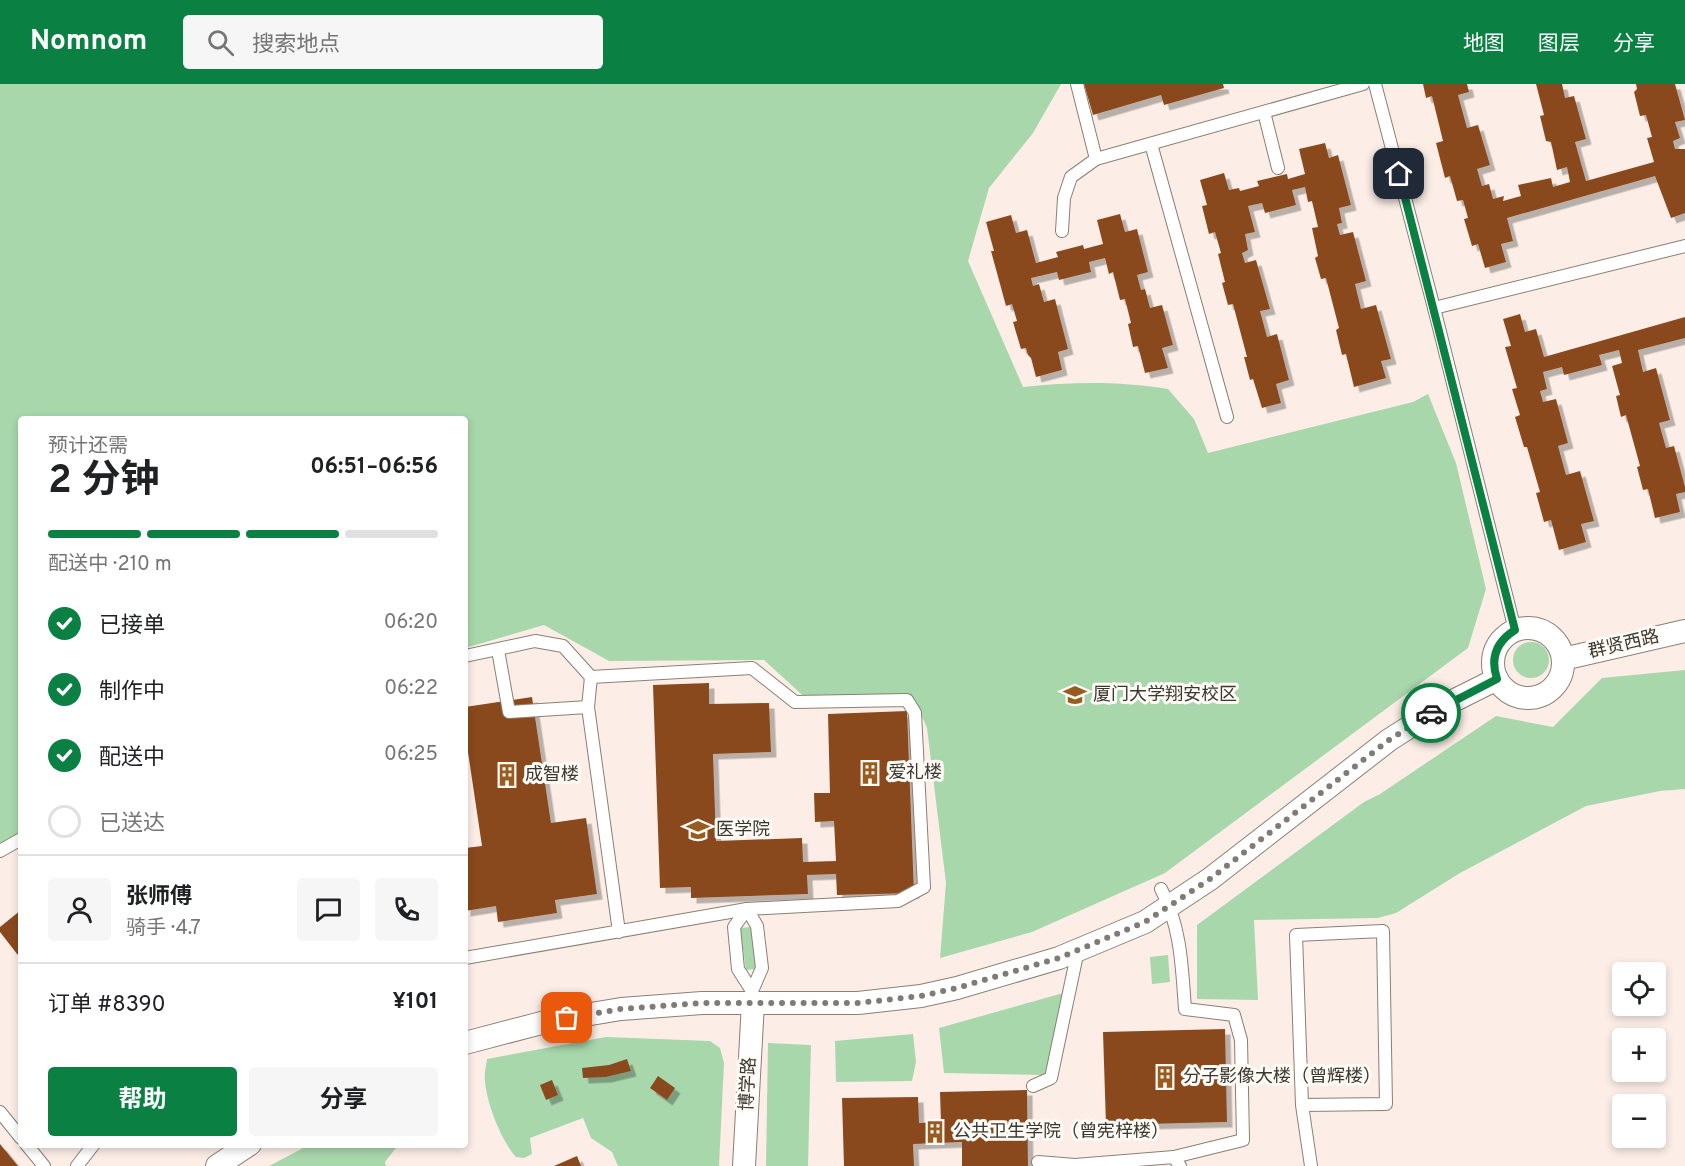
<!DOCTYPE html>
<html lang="zh">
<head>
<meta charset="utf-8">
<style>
	:root { --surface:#fff; --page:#f6f6f6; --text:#202124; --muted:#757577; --line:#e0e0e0; --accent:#0b8043 }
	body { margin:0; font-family:Overpass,"Noto Sans SC",sans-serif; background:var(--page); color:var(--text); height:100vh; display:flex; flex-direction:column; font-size:22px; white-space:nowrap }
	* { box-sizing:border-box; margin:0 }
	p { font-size:20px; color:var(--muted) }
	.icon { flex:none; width:33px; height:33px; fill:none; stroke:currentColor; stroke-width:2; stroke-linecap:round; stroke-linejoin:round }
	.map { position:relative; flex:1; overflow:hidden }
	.side { position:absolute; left:18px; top:332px; width:450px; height:732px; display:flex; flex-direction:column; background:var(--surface); border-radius:6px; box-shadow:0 3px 9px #0003 }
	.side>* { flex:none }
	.controls { position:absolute; left:1612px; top:878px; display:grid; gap:12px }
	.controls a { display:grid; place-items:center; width:54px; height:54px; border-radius:6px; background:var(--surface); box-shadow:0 3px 9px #0003; font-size:30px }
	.pin { position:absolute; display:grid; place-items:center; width:51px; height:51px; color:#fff; margin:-26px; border-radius:12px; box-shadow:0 3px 9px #0006 }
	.courier { position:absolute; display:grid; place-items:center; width:60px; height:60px; margin:-30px; border:4px solid #0b8043; border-radius:50%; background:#fff; color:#222; box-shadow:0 2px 8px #0007 }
	.summary em { font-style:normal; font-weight:700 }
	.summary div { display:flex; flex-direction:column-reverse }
	.summary { display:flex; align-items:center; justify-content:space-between; height:102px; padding:0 30px }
	h1 { font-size:39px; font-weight:700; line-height:45px }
	.bar { display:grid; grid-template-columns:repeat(4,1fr); gap:9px 6px; align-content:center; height:72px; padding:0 30px }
	.bar i { height:8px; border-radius:4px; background:var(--line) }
	.bar .current { background:var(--accent) }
	.bar p { grid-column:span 4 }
	.line { display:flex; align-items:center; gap:15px; padding:0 30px; border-top:2px solid var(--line) }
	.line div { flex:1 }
	.round { display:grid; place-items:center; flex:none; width:63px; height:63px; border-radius:6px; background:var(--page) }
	ol { padding:0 30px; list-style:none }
	li { display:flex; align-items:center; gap:18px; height:66px }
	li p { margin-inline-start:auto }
	li .icon { padding:6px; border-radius:50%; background:var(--accent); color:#fff; stroke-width:4 }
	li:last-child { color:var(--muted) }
	li i { width:33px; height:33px; border:3px solid var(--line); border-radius:50% }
	.primary-button { display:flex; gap:12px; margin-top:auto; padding:12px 30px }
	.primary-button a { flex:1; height:69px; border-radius:6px; background:var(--accent); color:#fff; font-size:24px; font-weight:700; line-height:69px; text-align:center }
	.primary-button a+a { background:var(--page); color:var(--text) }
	header { display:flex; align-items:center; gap:36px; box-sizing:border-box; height:84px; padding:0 30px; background:var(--accent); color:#fff }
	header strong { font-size:28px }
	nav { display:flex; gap:33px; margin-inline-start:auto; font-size:21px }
	.search { width:420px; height:54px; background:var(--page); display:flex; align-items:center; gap:15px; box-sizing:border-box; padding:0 21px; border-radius:6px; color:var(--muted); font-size:22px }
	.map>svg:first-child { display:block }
	.education { fill:#fceee7; fill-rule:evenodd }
	.green { fill:#a8d7ac }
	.building { fill:#8a4a1e; filter:url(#shadow) }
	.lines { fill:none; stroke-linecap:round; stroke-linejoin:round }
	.service-casing { stroke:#898074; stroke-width:14 }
	.minor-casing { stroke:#898074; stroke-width:24 }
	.service { stroke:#fff; stroke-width:12 }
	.minor { stroke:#fff; stroke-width:22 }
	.done { stroke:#7f7b76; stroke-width:6; stroke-dasharray:0 10.8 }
	.route { stroke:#0b8043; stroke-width:8 }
	.labels { text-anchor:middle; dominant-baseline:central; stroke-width:6; stroke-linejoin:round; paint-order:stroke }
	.street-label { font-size:18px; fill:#3a3731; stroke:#fefaf5 }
	.poi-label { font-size:18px; fill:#3a3731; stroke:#fefaf5; text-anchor:start }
</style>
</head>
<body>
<header>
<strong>Nomnom</strong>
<div class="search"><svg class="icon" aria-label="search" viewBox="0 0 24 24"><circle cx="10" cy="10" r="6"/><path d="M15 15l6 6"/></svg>搜索地点</div>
<nav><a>地图</a><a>图层</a><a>分享</a></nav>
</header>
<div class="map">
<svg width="1685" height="1082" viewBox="0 0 1685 1082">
	<defs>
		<filter id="shadow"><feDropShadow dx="5.5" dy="5.5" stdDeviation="0" flood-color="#0004"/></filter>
	</defs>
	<rect width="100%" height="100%" fill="#fefaf5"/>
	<path class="education" d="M0 0H1685V1082H0ZM21 334H465V1060H21ZM1623 888H1656V921H1623ZM1623 954H1656V987H1623ZM1623 1020H1656V1053H1623Z"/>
	<g class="green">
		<path d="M0 0H1061L1033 49 989 104 968 177 1023 303C1073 298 1118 297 1168 305L1194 335 1208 369 1413 318 1428 310 1456 379 1486 505 1468 564 1165 789 1032 848 940 874 946 799 927 644 918 623 811 619 764 576 609 577 544 541 465 564V334H21V749L0 761Z"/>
		<circle cx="1531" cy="576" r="18"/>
		<path d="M1685 586V705L1660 707 1586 722 1460 789 1396 829 1378 834 1254 836 1258 916 1197 915V841L1364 718 1380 710 1496 632 1553 643 1602 594Z"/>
		<path d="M751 843 756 885 746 886 740 844Z"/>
		<path d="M1168 871 1170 898 1152 900 1150 873Z"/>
		<path d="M1067 908 1046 991 944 989 939 944Z"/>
		<path d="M913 950 916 978 912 997 836 998 835 957Z"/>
		<path d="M606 953 710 957 720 964 724 979 719 1082H618L612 1068 591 1054 583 1034 530 1054 532 1070 524 1074 516 1073C502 1058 487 1020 485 998 484 991 486 982 487 975Z"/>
		<path d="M768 959 811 961 808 1082H766Z"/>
		<path d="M309 1061V1060L403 1061 395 1065 385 1078 386 1082H269Z"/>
	</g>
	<g class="building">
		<path d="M1084 0H1223L1224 4 1164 21 1161 11 1093 31Z"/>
		<path d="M1423 0H1467L1469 8 1458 11 1467 44 1478 41 1490 81 1477 85 1482 102 1489 100 1493 115 1504 112 1503 117 1521 112 1518 101 1551 94 1553 103 1570 98 1567 83 1557 86 1551 58 1546 57 1540 32 1544 31 1536 0H1562L1565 14 1574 12 1586 55 1575 58 1586 97 1654 78 1647 54 1652 53 1646 31 1640 32 1634 8 1637 5 1636 0H1675L1685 36 1675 38 1680 54 1673 57 1675 65H1685V129L1671 134 1655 92 1507 134 1513 157 1501 160 1506 178 1485 184 1478 160 1472 162 1464 135 1468 134 1463 116 1457 117 1450 92 1445 94 1436 59 1443 57 1432 12 1426 14Z"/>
		<path d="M1325 59 1329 74 1338 71 1351 121 1339 124 1342 139 1337 140 1340 151 1353 148 1366 197 1355 200 1361 225 1376 221 1391 275 1381 277 1386 294 1354 303 1346 270 1342 271 1336 246 1339 244 1326 194 1321 195 1315 174 1318 172 1312 144 1318 143 1312 117 1308 118 1305 103 1292 106 1296 121 1265 129 1262 119 1248 122 1255 148 1245 150 1248 166 1242 169 1245 179 1256 176 1270 225 1260 227 1267 253 1277 250 1289 296 1276 300 1281 319 1262 324 1253 295 1250 296 1244 273H1247L1233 220 1228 221 1222 199 1225 198 1218 170 1221 169 1215 148 1209 150 1202 122 1207 121 1200 96 1224 89 1229 106 1239 104 1240 107 1259 102 1257 97 1287 90 1288 95 1305 90 1299 65Z"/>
		<path d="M1120 130 1125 148 1137 145 1148 188 1137 191 1141 206 1145 205 1150 224 1162 221 1173 261 1162 264 1168 284 1145 289 1138 262 1133 263 1128 240 1131 239 1125 215 1120 216 1113 188 1109 190 1105 174 1089 178 1091 188 1059 196 1057 188 1031 194 1033 202 1039 200 1044 218 1055 215 1068 265 1058 268 1062 286 1036 293 1031 274 1028 271 1026 264 1021 265 1013 238 1017 237 1012 220 1006 222 991 167H994L986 138 1011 131 1016 149 1027 146 1036 179 1058 173 1056 168 1083 161 1084 165 1103 160 1097 136Z"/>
		<path d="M1520 230 1525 248 1536 245 1544 273 1685 233V254L1638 266 1643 288 1656 284 1670 336 1659 339 1666 364 1674 362 1685 403V408L1676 410 1680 428 1655 434 1648 405 1643 406 1637 383 1640 382 1626 331 1621 333 1616 312 1620 311 1612 282 1622 279 1619 266 1599 271 1602 281 1564 291 1562 283 1543 288 1547 305 1540 307 1543 318 1556 315 1568 359 1558 362 1566 391 1580 387 1594 437 1581 440 1586 458 1559 466 1551 436 1544 438 1536 409 1540 408 1527 363H1524L1515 333 1520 331 1512 305 1517 304 1505 263 1511 262 1503 235Z"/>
		<path d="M709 599V620L769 619 771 668 713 670 716 757 802 754 803 778 836 777 834 737 815 738 814 709H830L828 630 907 627 914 809 837 811 836 790 807 791 808 810 691 814V803L660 804 653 601Z"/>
		<path d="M532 613 551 739 586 734 597 810 555 816 557 829 498 838 496 822 465 827V764L482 762 465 648V623Z"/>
		<path d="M21 826V875L0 848V843Z"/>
		<path d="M1225 945 1227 1038 1106 1041 1103 948Z"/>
		<path d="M627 975 631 987 606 993 583 994 582 984 609 981Z"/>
		<path d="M658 992 675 1004 667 1016 650 1004Z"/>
		<path d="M552 996 558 1011 546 1016 540 1001Z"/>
		<path d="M1027 1006 1028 1082H962V1058L913 1060 914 1082H844L842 1014 918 1013 919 1039 941 1038 940 1008Z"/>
		<path d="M0 1060 18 1082H0Z"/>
		<path d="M577 1072 581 1082H554Z"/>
	</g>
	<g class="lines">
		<g class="service-casing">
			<g id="service">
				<path d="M1077 0 1096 75"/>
				<path d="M1375 0 1434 224 1515 546"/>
				<path d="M1264 28 1278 84"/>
				<path d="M1151 60 1227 333"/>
				<path d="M1062 147 1064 114 1071 93 1096 75 1363 0"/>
				<path d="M1434 224 1685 162"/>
				<path d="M498 566 509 628 588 623"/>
				<path d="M465 572 535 557 563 562 591 593"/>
				<path d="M0 767 21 755"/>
				<path d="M1161 805C1181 842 1182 884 1185 925L1234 931 1241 956 1243 1056 1174 1073"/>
				<path d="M465 874 747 825 898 817 924 803 915 629 907 616 795 618 752 584 591 593 588 623 619 848"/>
				<path d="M752 907 762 884 757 842 747 825 734 843 738 885 752 907 753 919"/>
				<path d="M1033 1002 1051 994 1078 866"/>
				<path d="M1302 1021 1386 1020 1383 847 1296 851 1302 1021 1311 1082"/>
				<path d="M0 1028 21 1054"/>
				<path d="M26 1060 44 1082"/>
				<path d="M1038 1078 1075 1081 1174 1073 1180 1082"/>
				<path d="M77 1082 94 1060"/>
			</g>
		</g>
		<g class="minor-casing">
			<g id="minor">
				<circle cx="1528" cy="579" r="35"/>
				<path d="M1563 575 1685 547"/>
				<path d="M465 959 549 937 621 925 702 919H858L921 912 957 904 1059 874 1145 838 1210 795 1389 656 1439 624 1497 595"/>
				<path d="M217 1082 250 1060"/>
				<path d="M744 1082 753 919"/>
			</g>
		</g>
		<use href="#service" class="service"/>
		<use href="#minor" class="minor"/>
	</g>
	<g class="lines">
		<path class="done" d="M567 934 621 925 702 919H858L921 912 957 904 1059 874 1145 838 1210 795 1389 656 1431 629"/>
		<path class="route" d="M1399 90 1515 546C1496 558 1490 574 1497 595L1431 629"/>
	</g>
	<defs>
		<g id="university-bare" transform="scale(1.8)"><path d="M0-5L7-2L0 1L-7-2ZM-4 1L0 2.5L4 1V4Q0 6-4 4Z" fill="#985b20" stroke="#fefaf5" stroke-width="2.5" paint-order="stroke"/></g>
		<g id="building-bare" transform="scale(1.8)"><path d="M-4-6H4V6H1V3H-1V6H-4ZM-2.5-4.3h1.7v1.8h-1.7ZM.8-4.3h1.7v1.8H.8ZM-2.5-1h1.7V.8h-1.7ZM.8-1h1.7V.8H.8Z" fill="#985b20" stroke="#fefaf5" stroke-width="2.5" paint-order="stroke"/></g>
	</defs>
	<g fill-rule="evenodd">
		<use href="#university-bare" x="1075" y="611"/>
		<use href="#building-bare" x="870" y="689"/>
		<use href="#building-bare" x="507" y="691"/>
		<use href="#university-bare" x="698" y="746"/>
		<use href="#building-bare" x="1165" y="993"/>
		<use href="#building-bare" x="935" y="1048"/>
	</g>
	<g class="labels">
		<g class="street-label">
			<text transform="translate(1624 561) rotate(-13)">群贤西路</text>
			<text transform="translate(749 1000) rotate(-87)">博学路</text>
		</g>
		<g class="poi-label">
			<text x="1093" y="611">厦门大学翔安校区</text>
			<text x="888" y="689">爱礼楼</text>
			<text x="525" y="691">成智楼</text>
			<text x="716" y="746">医学院</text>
			<text x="1183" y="993">分子影像大楼（曾辉楼）</text>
			<text x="953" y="1048">公共卫生学院（曾宪梓楼）</text>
		</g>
	</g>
</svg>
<div class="controls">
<a><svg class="icon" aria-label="locate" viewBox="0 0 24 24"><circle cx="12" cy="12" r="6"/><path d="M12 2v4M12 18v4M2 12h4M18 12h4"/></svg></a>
<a>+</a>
<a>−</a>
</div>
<div class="pin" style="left:567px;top:934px;background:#ea580c"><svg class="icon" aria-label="bag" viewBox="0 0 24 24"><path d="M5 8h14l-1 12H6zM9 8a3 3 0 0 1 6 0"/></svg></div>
<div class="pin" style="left:1399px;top:90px;background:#1f2937"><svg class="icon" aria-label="home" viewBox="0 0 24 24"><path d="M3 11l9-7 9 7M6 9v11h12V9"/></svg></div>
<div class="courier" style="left:1431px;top:629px"><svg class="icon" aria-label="car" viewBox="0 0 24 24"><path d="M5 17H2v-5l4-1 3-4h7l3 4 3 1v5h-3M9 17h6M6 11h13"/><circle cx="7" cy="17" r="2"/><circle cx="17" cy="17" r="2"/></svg></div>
<section class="side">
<div class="summary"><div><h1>2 分钟</h1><p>预计还需</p></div><em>06:51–06:56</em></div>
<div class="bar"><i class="current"></i><i class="current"></i><i class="current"></i><i></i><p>配送中 · 210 m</p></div>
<ol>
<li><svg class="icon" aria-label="check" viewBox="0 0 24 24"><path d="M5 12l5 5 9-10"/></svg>已接单<p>06:20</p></li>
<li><svg class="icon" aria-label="check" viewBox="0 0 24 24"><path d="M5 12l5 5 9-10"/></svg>制作中<p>06:22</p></li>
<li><svg class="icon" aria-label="check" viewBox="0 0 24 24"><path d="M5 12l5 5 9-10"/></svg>配送中<p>06:25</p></li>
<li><i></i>已送达</li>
</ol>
<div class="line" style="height:108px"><a class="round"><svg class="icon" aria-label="person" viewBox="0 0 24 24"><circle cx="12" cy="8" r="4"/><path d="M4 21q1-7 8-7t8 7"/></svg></a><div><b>张师傅</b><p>骑手 · 4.7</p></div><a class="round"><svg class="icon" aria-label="chat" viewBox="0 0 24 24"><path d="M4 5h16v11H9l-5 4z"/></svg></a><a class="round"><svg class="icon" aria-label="phone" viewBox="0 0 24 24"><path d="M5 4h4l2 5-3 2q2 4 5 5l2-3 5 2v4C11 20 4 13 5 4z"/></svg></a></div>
<div class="line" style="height:78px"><div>订单 #8390</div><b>¥101</b></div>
<div class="primary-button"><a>帮助</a><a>分享</a></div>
</section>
</div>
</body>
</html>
